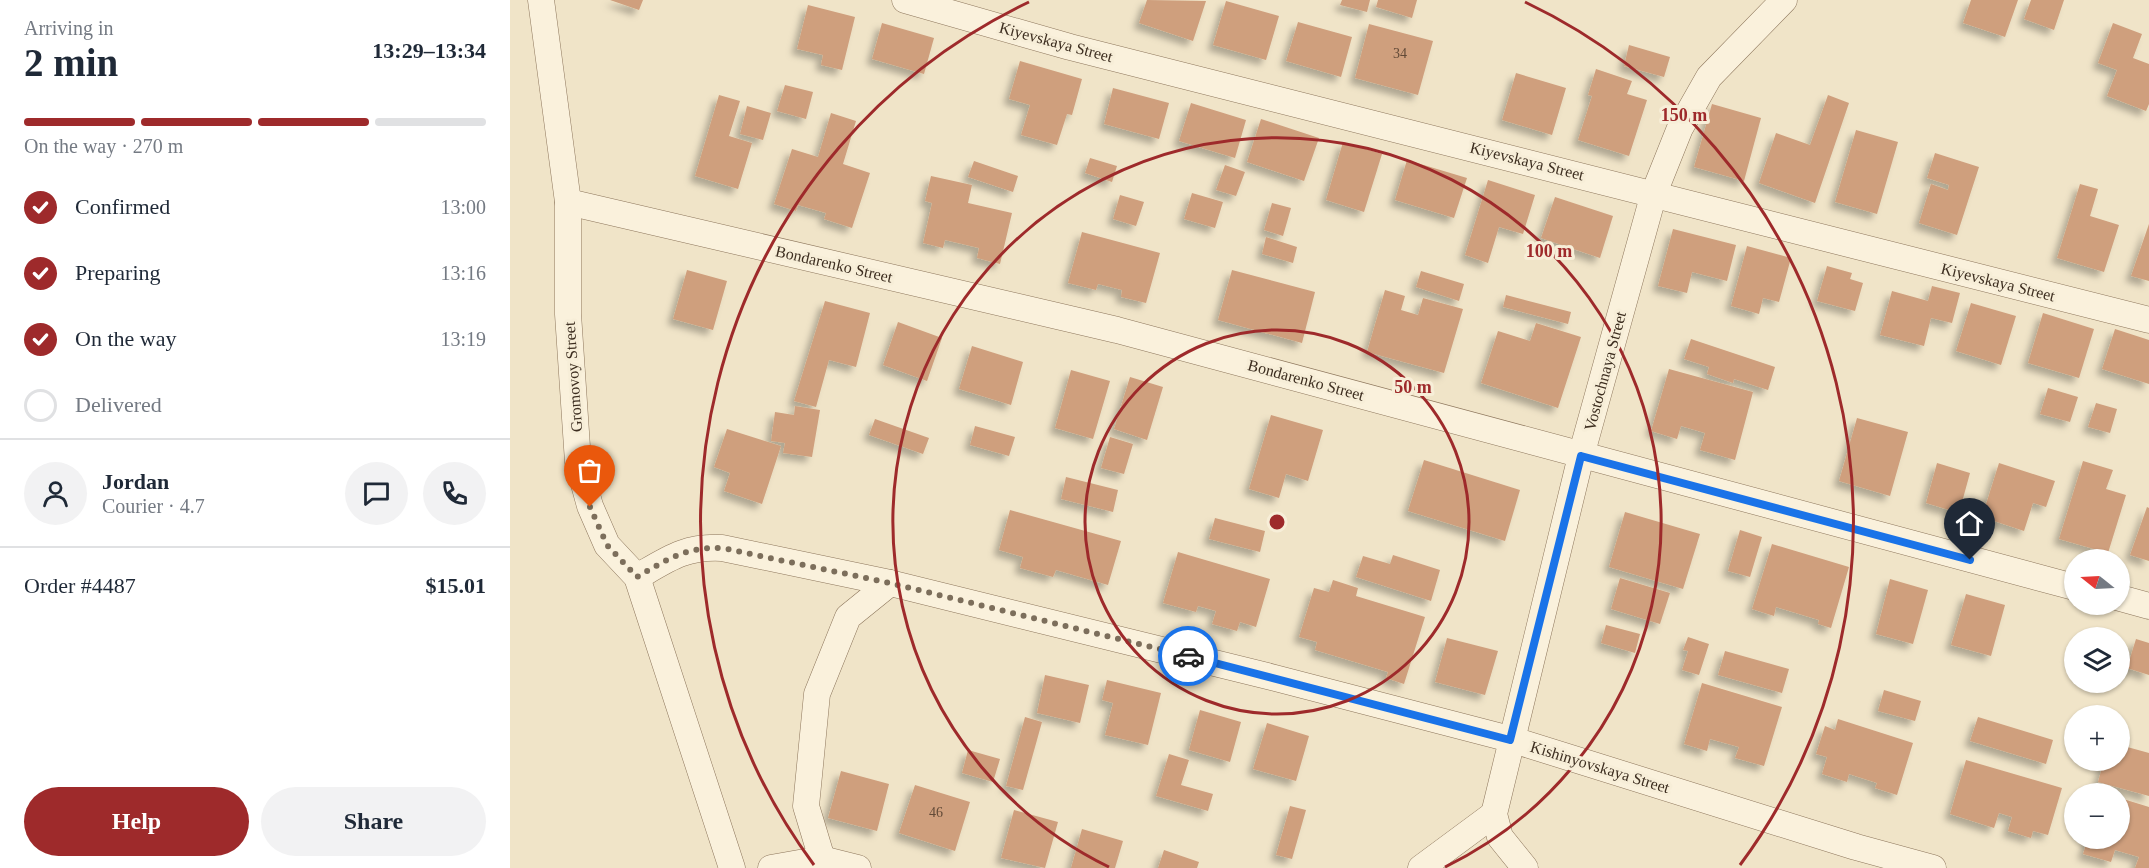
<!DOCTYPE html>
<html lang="en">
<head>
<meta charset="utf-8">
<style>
	:root { --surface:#fff; --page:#f2f2f3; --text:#1f2937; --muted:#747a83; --line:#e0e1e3; --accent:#9e2a2b }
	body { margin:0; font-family:"Times New Roman",serif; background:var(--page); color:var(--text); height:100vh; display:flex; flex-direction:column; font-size:22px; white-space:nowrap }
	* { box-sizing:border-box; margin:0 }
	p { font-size:20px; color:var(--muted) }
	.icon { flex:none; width:33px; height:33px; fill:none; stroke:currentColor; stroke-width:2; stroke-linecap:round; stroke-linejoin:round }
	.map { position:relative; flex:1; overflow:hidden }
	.sheet { display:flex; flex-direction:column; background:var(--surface); width:510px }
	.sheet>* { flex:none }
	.needle { width:39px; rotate:288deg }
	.tools { position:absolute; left:1554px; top:549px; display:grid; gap:12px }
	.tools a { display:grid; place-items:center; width:66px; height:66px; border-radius:50%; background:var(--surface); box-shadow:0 2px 4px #0004; font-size:30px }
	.pin { position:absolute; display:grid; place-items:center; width:51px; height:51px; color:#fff; margin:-62px -26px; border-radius:50% 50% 50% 0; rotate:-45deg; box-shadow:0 0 6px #0007 }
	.pin .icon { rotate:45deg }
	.courier { position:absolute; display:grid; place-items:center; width:60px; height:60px; margin:-30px; border:4px solid #1a73e8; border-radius:50%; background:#fff; color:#222; box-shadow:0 2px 8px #0007 }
	.overview em { font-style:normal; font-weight:700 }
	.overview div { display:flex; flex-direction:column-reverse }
	.overview { display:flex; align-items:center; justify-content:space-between; height:102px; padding:0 24px }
	h1 { font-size:39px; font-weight:700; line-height:45px }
	.bar { display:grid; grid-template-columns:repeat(4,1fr); gap:9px 6px; align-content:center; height:72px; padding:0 24px }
	.bar i { height:8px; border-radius:4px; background:var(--line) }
	.bar .active { background:var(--accent) }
	.bar p { grid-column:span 4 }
	.line { display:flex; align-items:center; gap:15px; padding:0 24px; border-top:2px solid var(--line) }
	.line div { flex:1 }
	.round { display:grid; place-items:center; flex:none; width:63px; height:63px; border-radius:32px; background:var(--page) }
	ol { padding:0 24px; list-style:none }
	li { display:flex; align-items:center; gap:18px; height:66px }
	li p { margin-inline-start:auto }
	li .icon { padding:6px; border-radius:50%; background:var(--accent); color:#fff; stroke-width:4 }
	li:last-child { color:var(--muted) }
	li i { width:33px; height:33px; border:3px solid var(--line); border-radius:50% }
	.primary-button { display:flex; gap:12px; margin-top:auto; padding:12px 24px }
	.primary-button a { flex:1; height:69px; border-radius:36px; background:var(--accent); color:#fff; font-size:24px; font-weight:700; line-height:69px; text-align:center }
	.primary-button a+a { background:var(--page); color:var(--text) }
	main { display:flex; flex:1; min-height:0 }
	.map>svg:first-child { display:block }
	.building { fill:#cf9f7d; filter:url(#shadow) }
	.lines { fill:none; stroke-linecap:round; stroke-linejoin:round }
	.street-casing { stroke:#8d765c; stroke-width:27 }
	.street { stroke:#faf1dc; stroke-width:26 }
	.done { stroke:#7c6e5b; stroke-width:6; stroke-dasharray:0 10.8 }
	.route { stroke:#1a73e8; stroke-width:8 }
	.ring { fill:none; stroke:#9e2a2b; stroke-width:3 }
	.labels { text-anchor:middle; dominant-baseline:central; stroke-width:6; stroke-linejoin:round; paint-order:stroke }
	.number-label { font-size:14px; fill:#624a37 }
	.street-label { font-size:16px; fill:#3d2e20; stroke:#f7eed8 }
	.centre { fill:#9e2a2b; stroke:#f7eed8; stroke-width:3 }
	.ring-label { font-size:18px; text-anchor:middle; font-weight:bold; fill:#9e2a2b; stroke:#f7eed8; stroke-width:6; stroke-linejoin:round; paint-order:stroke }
</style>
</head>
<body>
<main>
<section class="sheet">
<div class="overview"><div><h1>2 min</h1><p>Arriving in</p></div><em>13:29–13:34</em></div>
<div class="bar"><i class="active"></i><i class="active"></i><i class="active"></i><i></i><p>On the way · 270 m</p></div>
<ol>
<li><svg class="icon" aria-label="check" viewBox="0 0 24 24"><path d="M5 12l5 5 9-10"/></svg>Confirmed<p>13:00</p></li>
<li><svg class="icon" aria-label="check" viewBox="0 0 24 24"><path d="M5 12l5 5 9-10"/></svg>Preparing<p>13:16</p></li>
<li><svg class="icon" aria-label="check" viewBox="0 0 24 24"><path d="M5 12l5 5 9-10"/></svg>On the way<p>13:19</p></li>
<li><i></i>Delivered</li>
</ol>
<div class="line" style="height:108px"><a class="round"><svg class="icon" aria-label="person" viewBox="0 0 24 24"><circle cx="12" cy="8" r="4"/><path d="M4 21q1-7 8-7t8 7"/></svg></a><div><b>Jordan</b><p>Courier · 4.7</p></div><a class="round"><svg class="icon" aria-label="chat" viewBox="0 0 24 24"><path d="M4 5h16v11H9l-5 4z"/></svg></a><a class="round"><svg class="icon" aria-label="phone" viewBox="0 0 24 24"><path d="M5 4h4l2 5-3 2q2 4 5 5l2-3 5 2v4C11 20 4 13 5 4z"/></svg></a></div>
<div class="line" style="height:78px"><div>Order #4487</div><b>$15.01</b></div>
<div class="primary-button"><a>Help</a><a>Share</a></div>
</section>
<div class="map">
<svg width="1639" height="868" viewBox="0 0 1639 868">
	<defs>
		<filter id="shadow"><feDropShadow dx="-5.5" dy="5.5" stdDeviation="3" flood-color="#0004"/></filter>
	</defs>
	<rect width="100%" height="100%" fill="#f0e4c8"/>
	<g class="building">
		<path d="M100 0H133L129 10Z"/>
		<path d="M637 0 696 1 683 41 629 23Z"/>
		<path d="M832 0H860L857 12 830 5Z"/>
		<path d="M868 0H907L902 18 866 7Z"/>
		<path d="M1461 0H1508L1495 37 1453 23Z"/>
		<path d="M1521 0H1554L1544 30 1514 19Z"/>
		<path d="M716 1 769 16 756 60 703 45Z"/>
		<path d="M298 5 345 17 332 70 311 65 313 55 287 49Z"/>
		<path d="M788 22 842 37 831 77 776 61Z"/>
		<path d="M372 23 424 38 414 74 362 59Z"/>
		<path d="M1603 23 1632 34 1623 58 1639 64V104L1636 111 1597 96 1607 70 1588 63Z"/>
		<path d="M859 24 923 41 908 95 845 78Z"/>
		<path d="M1119 45 1160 57 1154 77 1114 66Z"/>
		<path d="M510 61 572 79 562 115 557 114 547 145 511 135 520 105 499 99Z"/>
		<path d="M1086 69 1122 81 1117 94 1137 100 1119 156 1068 140 1082 96 1078 95Z"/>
		<path d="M1006 73 1056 88 1042 135 992 120Z"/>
		<path d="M275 85 303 92 296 119 267 111Z"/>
		<path d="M603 88 659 103 649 139 594 124Z"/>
		<path d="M209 95 230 101 219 136 242 143 228 189 185 176Z"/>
		<path d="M1318 95 1339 103 1305 203 1249 183 1266 133 1300 145Z"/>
		<path d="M681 103 736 120 725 158 669 141Z"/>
		<path d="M1202 104 1251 118 1234 181 1184 167Z"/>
		<path d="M237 106 261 113 253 140 230 134Z"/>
		<path d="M321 113 346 121 333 164 360 173 342 228 314 219 316 213 288 205 286 211 264 204 282 149 308 157Z"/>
		<path d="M751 119 809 138 794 181 737 162Z"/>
		<path d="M1346 130 1388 142 1367 214 1325 202Z"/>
		<path d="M833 142 872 154 854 212 816 200Z"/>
		<path d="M1425 153 1469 167 1447 235 1409 223 1421 184 1438 190 1439 185 1417 178Z"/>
		<path d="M580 158 607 166 602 182 575 173Z"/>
		<path d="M897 160 957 178 944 218 885 200Z"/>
		<path d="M464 161 508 176 503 192 458 177Z"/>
		<path d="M715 165 735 172 726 196 706 190Z"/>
		<path d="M421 176 462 185 458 203 502 213 490 264 467 258 469 248 435 240 433 248 413 243 422 203 415 201Z"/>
		<path d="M978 180 1025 195 1013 234 989 227 978 263 955 255Z"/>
		<path d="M1570 184 1588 189 1580 216 1609 225 1594 272 1547 258Z"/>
		<path d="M682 193 713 202 705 228 674 219Z"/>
		<path d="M610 195 634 202 626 226 603 219Z"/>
		<path d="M1045 197 1103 216 1090 258 1031 238Z"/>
		<path d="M762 203 781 208 773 236 754 230Z"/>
		<path d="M1639 224V281L1621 276Z"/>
		<path d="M1163 229 1226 245 1217 281 1182 272 1177 293 1148 286Z"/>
		<path d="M572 232 650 253 636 303 611 297 612 290 588 284 586 290 558 283Z"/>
		<path d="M756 237 787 247 783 263 752 254Z"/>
		<path d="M1237 246 1281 258 1269 302 1253 298 1249 314 1221 306Z"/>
		<path d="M1317 266 1342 273 1340 279 1353 283 1345 311 1307 301Z"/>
		<path d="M177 270 217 281 203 330 163 319Z"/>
		<path d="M722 270 805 292 792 343 708 320Z"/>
		<path d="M911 271 954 284 949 301 906 287Z"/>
		<path d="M1422 286 1450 293 1442 323 1421 318 1414 346 1370 335 1382 291 1418 301Z"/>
		<path d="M875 290 895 296 891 310 908 315 913 298 953 309 934 373 857 352Z"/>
		<path d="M996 295 1061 312 1058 324 993 307Z"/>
		<path d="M315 301 360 313 346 367 319 360 306 407 284 401Z"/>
		<path d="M1461 303 1506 316 1491 365 1446 351Z"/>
		<path d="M1533 313 1584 329 1569 378 1518 363Z"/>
		<path d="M388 322 432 338 417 381 373 365Z"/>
		<path d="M1026 323 1071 337 1048 408 971 383 988 331 1020 341Z"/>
		<path d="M1605 329 1639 340V384L1592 369Z"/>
		<path d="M1181 339 1265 367 1258 390 1224 379 1223 383 1197 374 1199 367 1174 359Z"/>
		<path d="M462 346 513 362 501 405 449 389Z"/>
		<path d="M1159 369 1243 392 1225 460 1190 450 1195 433 1171 426 1167 439 1141 431Z"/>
		<path d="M561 370 600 381 583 439 545 428Z"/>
		<path d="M620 377 653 387 637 440 604 429Z"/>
		<path d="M1538 388 1568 397 1560 422 1530 414Z"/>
		<path d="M1586 403 1607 409 1600 433 1578 427Z"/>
		<path d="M285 406 310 410 302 457 273 453 275 443 261 441 265 412 284 415Z"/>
		<path d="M761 415 813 430 798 481 776 474 769 498 739 489Z"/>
		<path d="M1347 418 1398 432 1380 496 1329 481Z"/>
		<path d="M365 419 419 438 413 454 359 435Z"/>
		<path d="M465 426 505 437 499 456 460 445Z"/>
		<path d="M217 429 271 446 252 504 214 491 220 473 204 467Z"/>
		<path d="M600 437 623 444 614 474 591 468Z"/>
		<path d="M914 460 1010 490 995 541 898 511Z"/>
		<path d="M1573 461 1603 470 1596 489 1616 495 1598 553 1549 539Z"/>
		<path d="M1427 463 1460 473 1449 513 1416 503Z"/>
		<path d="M1489 463 1545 481 1536 507 1523 503 1514 531 1472 517Z"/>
		<path d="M556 477 608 490 603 512 551 499Z"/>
		<path d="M1637 507 1639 508V561L1620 555Z"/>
		<path d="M500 510 611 541 598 585 546 570 543 577 510 568 513 557 489 550Z"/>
		<path d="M1115 512 1190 534 1173 589 1099 567Z"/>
		<path d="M705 518 755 531 750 552 699 539Z"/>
		<path d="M1230 530 1252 537 1240 577 1218 571Z"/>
		<path d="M1262 544 1339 567 1321 628 1308 624 1309 620 1266 607 1264 616 1242 609Z"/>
		<path d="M668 552 760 579 746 627 730 622 727 631 702 624 706 611 688 606 686 612 653 603Z"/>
		<path d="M883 555 930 570 921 601 846 577 853 556 880 564Z"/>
		<path d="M1110 578 1160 593 1150 624 1101 609Z"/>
		<path d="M1380 579 1418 590 1403 644 1366 634Z"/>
		<path d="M823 580 848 588 846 596 915 617 894 684 876 678 878 672 805 650 807 642 789 637 804 588 819 592Z"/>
		<path d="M1456 594 1495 605 1481 656 1441 645Z"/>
		<path d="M1096 625 1130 634 1125 653 1091 643Z"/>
		<path d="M1178 637 1199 644 1189 675 1172 670 1178 651 1173 650Z"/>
		<path d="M937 638 988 651 975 695 925 682Z"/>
		<path d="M1626 639 1639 643V675L1617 668Z"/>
		<path d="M1215 651 1279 669 1272 693 1208 675Z"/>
		<path d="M535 675 579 685 570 723 527 713Z"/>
		<path d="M597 680 651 693 638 745 595 735 603 703 592 700Z"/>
		<path d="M1192 683 1272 707 1254 766 1225 758 1229 747 1200 739 1197 751 1174 744Z"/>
		<path d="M1374 690 1411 701 1405 721 1368 711Z"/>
		<path d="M690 710 731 722 720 762 679 750Z"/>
		<path d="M515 717 532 722 513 790 496 786Z"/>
		<path d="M1468 717 1543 740 1536 764 1460 741Z"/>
		<path d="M1328 719 1403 743 1387 795 1365 788 1367 783 1339 774 1337 782 1312 774 1317 757 1306 754 1315 726 1325 730Z"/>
		<path d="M757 723 799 736 786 781 743 769Z"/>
		<path d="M1610 745 1639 753V796L1588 782 1594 760H1610Z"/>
		<path d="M458 750 490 759 483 782 452 773Z"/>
		<path d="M659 754 679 760 671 785 703 794 698 811 646 796Z"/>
		<path d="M1456 760 1552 788 1538 835 1523 831 1521 838 1498 831 1502 817 1489 813 1484 828 1440 814Z"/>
		<path d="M331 771 379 784 367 831 318 818Z"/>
		<path d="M405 785 460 802 445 851 389 833Z"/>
		<path d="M1610 798 1639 807V868H1625L1629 857 1605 850 1601 862 1573 854 1578 838H1610Z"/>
		<path d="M780 806 796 810 782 859 766 855Z"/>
		<path d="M504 810 548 822 535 868 491 858Z"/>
		<path d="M572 829 613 841 605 868H561Z"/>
		<path d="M654 850 689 862 687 868H648Z"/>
	</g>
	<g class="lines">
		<g class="street-casing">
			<g id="street">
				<path d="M31 0 58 202V314L68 462 80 506 97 545 127 577 222 868"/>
				<path d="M395 0 560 47 1639 320"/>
				<path d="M58 202 607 330 1564 587"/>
				<path d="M127 577C158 559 175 546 212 548L380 583 765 678 1000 739 1346 847 1423 868"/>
				<path d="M1610 598 1639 606"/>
				<path d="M312 859 296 806 307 694 338 617 380 583"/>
				<path d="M261 868 312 859 348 868"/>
				<path d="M911 868 984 814"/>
				<path d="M1015 868 990 837 984 814 1071 456 1144 193 1170 128 1199 77 1274 0"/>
			</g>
		</g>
		<use href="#street" class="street"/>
	</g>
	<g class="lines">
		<path class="done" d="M80 507 97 545 127 577C158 559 175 547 212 548L380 583 678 656"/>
		<path class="route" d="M678 656 1000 740 1071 456 1460 560"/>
	</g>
	<g class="ring">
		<circle cx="767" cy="522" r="192"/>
		<path d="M599 867A384 384 0 1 1 935 867"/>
		<path d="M304 865A576 576 0 0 1 519 2M1015 2A576 576 0 0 1 1230 865"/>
	</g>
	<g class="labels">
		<g class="number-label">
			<text x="890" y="53">34</text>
			<text x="426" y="812">46</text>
		</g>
		<g class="street-label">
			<text transform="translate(546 42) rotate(15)">Kiyevskaya Street</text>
			<text transform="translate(1017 161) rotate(14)">Kiyevskaya Street</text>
			<text transform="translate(324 264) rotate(13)">Bondarenko Street</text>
			<text transform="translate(1488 282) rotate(14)">Kiyevskaya Street</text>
			<text transform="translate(1095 371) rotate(-75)">Vostochnaya Street</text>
			<text transform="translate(63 377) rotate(-94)">Gromovoy Street</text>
			<text transform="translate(796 380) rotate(15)">Bondarenko Street</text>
			<text transform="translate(1090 767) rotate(17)">Kishinyovskaya Street</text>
		</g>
	</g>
	<circle cx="767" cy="522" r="9" class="centre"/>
	<g class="ring-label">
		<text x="1174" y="121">150 m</text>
		<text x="1039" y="257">100 m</text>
		<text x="903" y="393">50 m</text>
	</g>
</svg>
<div class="tools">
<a><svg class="needle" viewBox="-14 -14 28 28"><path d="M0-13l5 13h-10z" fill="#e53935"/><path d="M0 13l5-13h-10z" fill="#747a83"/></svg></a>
<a><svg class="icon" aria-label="layers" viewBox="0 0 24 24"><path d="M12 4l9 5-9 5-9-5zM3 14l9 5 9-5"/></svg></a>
<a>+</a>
<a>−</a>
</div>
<div class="pin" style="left:80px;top:507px;background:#ea580c"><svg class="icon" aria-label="bag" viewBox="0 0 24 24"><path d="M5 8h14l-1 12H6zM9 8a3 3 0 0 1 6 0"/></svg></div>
<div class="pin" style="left:1460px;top:560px;background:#1f2937"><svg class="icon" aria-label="home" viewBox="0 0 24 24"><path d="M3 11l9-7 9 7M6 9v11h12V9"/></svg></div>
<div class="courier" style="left:678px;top:656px"><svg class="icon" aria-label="car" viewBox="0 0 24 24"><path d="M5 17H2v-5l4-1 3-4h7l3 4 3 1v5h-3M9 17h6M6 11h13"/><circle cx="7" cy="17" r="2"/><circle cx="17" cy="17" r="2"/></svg></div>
</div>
</main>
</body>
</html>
